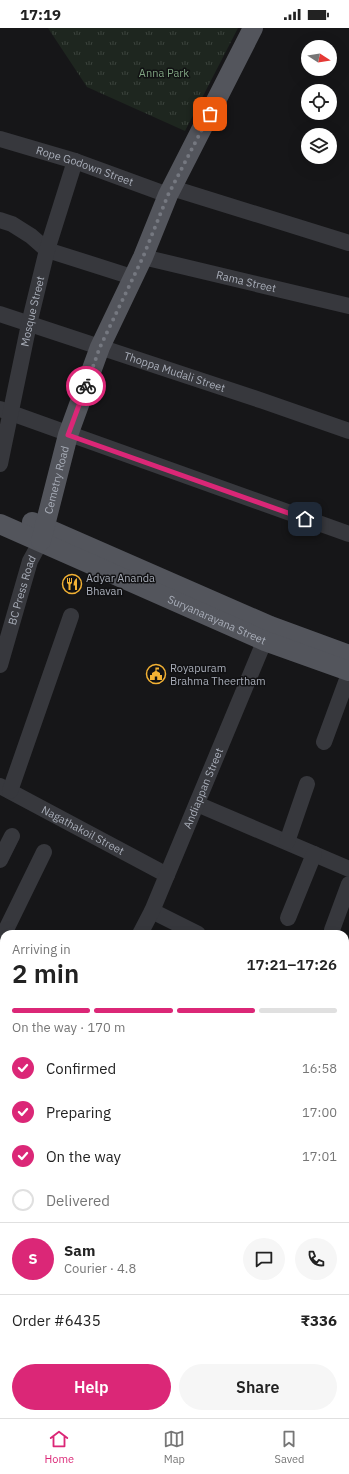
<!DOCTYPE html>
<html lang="en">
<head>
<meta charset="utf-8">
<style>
	:root { --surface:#fff; --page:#f6f6f6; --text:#222; --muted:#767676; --line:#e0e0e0; --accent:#db2777 }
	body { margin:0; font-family:"IBM Plex Sans",sans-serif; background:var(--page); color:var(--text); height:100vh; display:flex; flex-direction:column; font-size:15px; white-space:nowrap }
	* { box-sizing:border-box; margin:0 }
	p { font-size:13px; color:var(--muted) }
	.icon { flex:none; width:22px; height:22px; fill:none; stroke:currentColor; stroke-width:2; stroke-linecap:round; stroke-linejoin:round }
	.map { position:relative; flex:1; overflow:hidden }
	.sheet { position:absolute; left:0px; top:902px; width:349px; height:488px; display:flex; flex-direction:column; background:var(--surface); border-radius:12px 12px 0 0; box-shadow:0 4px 16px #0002 }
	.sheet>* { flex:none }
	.needle { width:26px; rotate:102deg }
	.fabs { position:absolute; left:301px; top:12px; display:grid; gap:8px }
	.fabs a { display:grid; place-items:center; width:36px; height:36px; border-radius:50%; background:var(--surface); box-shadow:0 4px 16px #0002; font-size:20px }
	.pin { position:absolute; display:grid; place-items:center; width:34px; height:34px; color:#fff; margin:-17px; border-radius:8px; box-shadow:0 2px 6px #0006 }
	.courier { position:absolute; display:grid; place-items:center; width:40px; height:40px; margin:-20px; border:3px solid #db2777; border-radius:50%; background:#fff; color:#222; box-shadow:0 1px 5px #0007 }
	.overview em { font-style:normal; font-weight:600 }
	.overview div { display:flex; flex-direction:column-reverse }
	.overview { display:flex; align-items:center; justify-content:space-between; height:68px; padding:0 12px }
	h1 { font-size:26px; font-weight:600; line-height:30px }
	.bar { display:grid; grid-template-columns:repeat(4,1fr); gap:6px 4px; align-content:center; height:48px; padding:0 12px }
	.bar i { height:5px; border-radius:3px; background:var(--line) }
	.bar .selected { background:var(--accent) }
	.bar p { grid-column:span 4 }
	.line { display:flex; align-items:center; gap:10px; padding:0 12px; border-top:1px solid var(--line) }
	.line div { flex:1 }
	.round { display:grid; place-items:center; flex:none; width:42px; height:42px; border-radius:21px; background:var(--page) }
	ol { padding:0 12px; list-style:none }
	li { display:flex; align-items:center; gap:12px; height:44px }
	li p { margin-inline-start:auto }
	li .icon { padding:4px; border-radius:50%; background:var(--accent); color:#fff; stroke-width:4 }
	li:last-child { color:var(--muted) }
	li i { width:22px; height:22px; border:2px solid var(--line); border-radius:50% }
	.cta { display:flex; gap:8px; margin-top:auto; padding:8px 12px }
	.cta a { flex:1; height:46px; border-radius:24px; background:var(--accent); color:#fff; font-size:16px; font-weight:600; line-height:46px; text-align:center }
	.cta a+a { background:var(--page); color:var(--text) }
	.status { display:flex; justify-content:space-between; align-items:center; height:28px; padding:0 20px; background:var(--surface); direction:ltr }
	.status svg { height:11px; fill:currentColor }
	.tab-bar { display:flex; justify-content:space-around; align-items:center; height:56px; border-top:1px solid var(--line); background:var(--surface); font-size:11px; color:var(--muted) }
	.tab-bar a { display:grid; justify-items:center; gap:2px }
	.tab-bar .selected { color:var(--accent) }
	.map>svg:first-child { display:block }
	.park { fill:url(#park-tufts) }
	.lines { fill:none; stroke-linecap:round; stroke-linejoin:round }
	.minor { stroke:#37383d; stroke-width:16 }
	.major { stroke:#53555c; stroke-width:20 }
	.done { stroke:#757880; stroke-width:4; stroke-dasharray:0 7.2 }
	.route { stroke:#db2777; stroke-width:5 }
	.labels { text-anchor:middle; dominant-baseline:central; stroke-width:3; stroke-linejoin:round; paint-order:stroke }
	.park-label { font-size:11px; fill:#7fa381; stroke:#111113 }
	.street-label { font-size:11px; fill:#a8adb8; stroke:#111113 }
	.poi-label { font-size:11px; fill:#a8adb8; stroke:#111113; text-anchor:start }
</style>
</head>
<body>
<div class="status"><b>17:19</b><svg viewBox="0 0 49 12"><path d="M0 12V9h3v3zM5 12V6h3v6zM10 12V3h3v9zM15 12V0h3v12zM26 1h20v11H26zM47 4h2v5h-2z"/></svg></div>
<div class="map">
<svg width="349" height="1390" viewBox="0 0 349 1390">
	<defs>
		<pattern id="park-tufts" width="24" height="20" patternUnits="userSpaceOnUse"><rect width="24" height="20" fill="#1e261f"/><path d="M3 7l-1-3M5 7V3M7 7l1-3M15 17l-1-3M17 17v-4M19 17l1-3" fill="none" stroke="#3c433d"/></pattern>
	</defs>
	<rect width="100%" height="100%" fill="#161618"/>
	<path class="park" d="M48 0H238L185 103 87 59Z"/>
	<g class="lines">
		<g class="minor">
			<path id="s1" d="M0 111 75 133 168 167"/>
			<path d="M172 160 349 215"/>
			<path d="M0 192 12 196 31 208 47 222 132 249"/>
			<path id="s2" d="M143 229 349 278"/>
			<path id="s3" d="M0 286 263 373 349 403"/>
			<path d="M0 381 349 506"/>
			<path id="s4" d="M0 436 29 296 47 222 75 133"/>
			<path id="s5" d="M0 637 30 533 41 513"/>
			<path d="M324 714 349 646"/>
			<path id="s6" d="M0 758 167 847"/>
			<path d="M10 763 71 588"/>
			<path d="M197 776 349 841"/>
			<path d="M287 814 307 756"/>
			<path d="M0 832 12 808"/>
			<path d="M152 883 198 906"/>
			<path d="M288 890 314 826"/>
			<path d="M332 902 349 856"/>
			<path id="s7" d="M140 906 152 883 269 602"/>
			<path d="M0 914 44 824"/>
			<path d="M345 977 349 979"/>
			<path d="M0 1367 4 1369"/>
			<path d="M32 1386 38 1390"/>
			<path d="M342 1386 349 1389"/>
			<path d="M204 1390 206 1386"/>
		</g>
		<g class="major">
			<path d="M32 494 270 598 349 627"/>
			<path id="s8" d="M0 496 265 613 349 643"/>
			<path id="s9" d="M41 513 68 407 100 319 143 229 168 167 253 0"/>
			<path d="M0 982 4 985"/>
			<path d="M0 998 4 1001"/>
			<path d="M345 1200 349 1202"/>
		</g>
	</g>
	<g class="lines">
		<path class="done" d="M86 358 100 319 143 229 168 167 210 86"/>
		<path class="route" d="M86 358 68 407 305 491"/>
	</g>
	<defs>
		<g id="restaurant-ring" transform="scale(1)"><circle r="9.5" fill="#111113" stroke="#f2b134" stroke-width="1.5"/><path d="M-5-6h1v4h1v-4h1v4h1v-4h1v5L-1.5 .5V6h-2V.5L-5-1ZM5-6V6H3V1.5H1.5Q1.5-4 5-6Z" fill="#f2b134"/></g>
		<g id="civic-ring" transform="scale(1)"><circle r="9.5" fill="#111113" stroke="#f2b134" stroke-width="1.5"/><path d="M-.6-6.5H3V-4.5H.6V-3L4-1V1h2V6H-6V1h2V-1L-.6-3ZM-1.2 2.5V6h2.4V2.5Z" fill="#f2b134"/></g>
	</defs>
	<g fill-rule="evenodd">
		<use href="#restaurant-ring" x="72" y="556"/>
		<use href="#civic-ring" x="156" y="646"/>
	</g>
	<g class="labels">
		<g class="park-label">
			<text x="164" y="45">Anna Park</text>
		</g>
		<g class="street-label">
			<text stroke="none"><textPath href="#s1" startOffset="89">Rope Godown Street</textPath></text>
			<text stroke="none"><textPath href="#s2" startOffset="106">Rama Street</textPath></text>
			<text stroke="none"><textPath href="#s4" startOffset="156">Mosque Street</textPath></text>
			<text stroke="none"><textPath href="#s3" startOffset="184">Thoppa Mudali Street</textPath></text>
			<text stroke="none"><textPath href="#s9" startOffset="63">Cemetry Road</textPath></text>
			<text stroke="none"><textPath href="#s5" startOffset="78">BC Press Road</textPath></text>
			<text stroke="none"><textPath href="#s8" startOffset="237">Suryanarayana Street</textPath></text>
			<text stroke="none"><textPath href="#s7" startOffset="159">Andiappan Street</textPath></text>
			<text stroke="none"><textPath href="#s6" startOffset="94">Nagathakoil Street</textPath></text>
		</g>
		<g class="poi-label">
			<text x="86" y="550">Adyar Ananda<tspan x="86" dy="13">Bhavan</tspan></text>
			<text x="170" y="640">Royapuram<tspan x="170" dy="13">Brahma Theertham</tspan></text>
		</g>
	</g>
</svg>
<div class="fabs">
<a><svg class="needle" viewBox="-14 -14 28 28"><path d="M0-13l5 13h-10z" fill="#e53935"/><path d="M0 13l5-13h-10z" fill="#767676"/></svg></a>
<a><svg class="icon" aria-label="locate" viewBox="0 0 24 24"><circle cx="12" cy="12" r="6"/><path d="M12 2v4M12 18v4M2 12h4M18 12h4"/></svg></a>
<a><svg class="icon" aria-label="layers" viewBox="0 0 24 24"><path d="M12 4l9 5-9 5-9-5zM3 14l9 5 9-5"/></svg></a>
</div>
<div class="pin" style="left:210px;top:86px;background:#ea580c"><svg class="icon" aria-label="bag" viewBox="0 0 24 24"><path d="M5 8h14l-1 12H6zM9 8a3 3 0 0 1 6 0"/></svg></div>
<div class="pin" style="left:305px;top:491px;background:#1f2937"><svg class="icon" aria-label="home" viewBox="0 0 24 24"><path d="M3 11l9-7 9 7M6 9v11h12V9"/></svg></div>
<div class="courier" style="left:86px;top:358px"><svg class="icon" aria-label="bike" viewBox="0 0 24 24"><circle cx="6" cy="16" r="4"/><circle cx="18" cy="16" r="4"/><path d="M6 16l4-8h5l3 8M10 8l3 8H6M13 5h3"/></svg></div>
<section class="sheet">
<div class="overview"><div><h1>2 min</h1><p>Arriving in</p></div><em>17:21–17:26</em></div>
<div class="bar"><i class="selected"></i><i class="selected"></i><i class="selected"></i><i></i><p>On the way · 170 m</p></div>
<ol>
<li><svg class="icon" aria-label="check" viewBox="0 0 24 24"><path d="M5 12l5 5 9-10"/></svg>Confirmed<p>16:58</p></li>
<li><svg class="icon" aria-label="check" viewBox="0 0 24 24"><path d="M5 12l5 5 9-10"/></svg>Preparing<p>17:00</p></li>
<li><svg class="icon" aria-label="check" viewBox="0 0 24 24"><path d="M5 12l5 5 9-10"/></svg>On the way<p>17:01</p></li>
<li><i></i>Delivered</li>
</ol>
<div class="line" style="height:72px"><b class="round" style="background:var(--accent);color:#fff">S</b><div><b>Sam</b><p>Courier · 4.8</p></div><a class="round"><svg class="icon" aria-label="chat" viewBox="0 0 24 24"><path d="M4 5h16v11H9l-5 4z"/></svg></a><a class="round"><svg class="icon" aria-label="phone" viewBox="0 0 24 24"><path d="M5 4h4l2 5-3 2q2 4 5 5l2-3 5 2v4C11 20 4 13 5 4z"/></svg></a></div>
<div class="line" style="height:52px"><div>Order #6435</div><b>₹336</b></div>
<div class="cta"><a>Help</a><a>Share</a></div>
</section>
</div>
<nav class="tab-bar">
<a class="selected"><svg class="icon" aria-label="home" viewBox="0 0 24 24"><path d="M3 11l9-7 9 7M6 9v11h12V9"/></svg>Home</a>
<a><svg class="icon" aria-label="map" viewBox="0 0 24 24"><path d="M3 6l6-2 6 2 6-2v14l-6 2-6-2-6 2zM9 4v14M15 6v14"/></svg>Map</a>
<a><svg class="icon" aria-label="saved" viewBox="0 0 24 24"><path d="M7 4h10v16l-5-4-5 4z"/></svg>Saved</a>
</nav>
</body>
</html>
